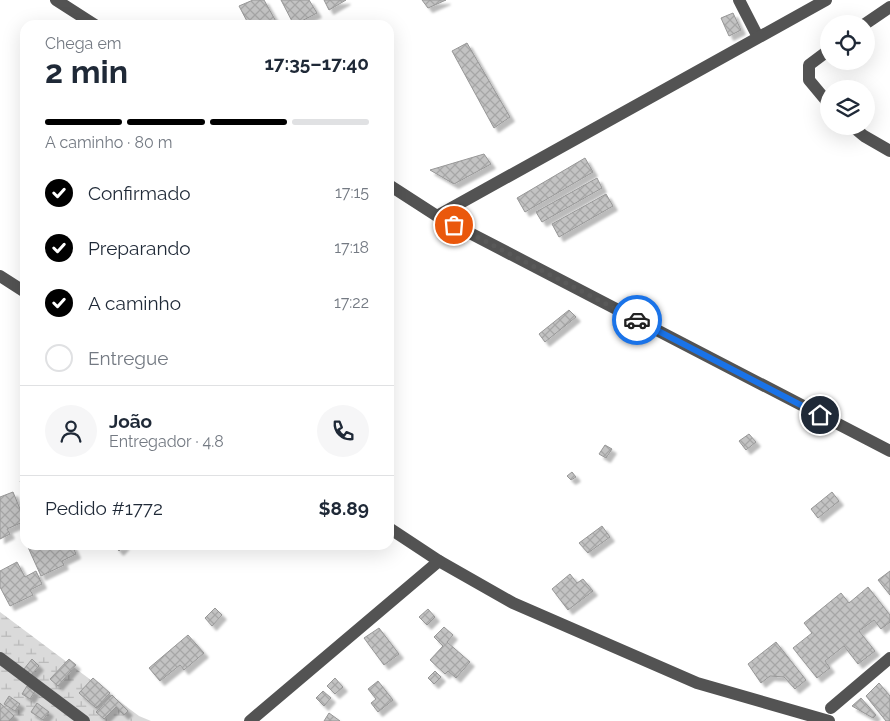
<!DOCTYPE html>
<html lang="pt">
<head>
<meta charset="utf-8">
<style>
	:root { --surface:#fff; --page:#f6f6f7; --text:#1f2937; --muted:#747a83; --line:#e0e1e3; --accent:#000 }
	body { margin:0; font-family:Raleway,sans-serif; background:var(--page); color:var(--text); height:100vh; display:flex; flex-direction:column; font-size:19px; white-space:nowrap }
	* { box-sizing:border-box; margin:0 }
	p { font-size:16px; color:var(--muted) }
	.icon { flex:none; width:28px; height:28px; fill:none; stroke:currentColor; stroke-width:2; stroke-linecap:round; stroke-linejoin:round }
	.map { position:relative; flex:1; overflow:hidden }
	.panel { position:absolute; left:20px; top:20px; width:374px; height:530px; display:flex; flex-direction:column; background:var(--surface); border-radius:15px; box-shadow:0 5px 20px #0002 }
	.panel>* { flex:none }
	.tools { position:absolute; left:820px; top:15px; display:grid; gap:10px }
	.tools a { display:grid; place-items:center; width:55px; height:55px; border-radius:50%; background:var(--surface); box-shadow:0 5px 20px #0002; font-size:25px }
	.pin { position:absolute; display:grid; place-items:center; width:42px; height:42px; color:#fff; margin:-21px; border:2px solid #fff; border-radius:50%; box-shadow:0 1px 5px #0007 }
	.courier { position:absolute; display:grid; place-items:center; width:50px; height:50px; margin:-25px; border:4px solid #1a73e8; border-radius:50%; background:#fff; color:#222; box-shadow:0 1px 6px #0007 }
	.head em { font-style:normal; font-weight:700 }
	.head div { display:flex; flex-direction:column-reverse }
	.head { display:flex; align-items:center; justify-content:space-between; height:85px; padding:0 25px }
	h1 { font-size:32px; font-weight:700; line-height:38px }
	.bar { display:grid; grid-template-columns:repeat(4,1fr); gap:8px 5px; align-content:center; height:60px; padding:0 25px }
	.bar i { height:6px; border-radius:4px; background:var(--line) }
	.bar .active { background:var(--accent) }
	.bar p { grid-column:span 4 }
	.line { display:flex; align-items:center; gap:12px; padding:0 25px; border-top:1px solid var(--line) }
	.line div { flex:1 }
	.round { display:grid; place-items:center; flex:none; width:52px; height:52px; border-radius:26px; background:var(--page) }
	ol { padding:0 25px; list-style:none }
	li { display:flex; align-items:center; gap:15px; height:55px }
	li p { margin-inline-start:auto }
	li .icon { padding:5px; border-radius:50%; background:var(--accent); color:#fff; stroke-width:4 }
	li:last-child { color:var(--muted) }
	li i { width:28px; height:28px; border:2px solid var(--line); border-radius:50% }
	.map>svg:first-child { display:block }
	.wetland { fill:url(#wetland-marsh) }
	.building { fill:url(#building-cross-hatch); stroke:#979797; filter:url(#shadow) }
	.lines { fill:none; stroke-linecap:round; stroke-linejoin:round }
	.minor { stroke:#535353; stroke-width:12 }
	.done { stroke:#595959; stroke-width:5; stroke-dasharray:0 9 }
	.route { stroke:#1a73e8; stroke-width:6 }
</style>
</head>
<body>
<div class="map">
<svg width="890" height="721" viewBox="0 0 890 721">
	<defs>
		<pattern id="wetland-marsh" width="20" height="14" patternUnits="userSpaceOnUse" patternTransform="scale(1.25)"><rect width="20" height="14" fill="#dadada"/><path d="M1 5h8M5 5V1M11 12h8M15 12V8" fill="none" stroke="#b9b9b9"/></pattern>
		<pattern id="building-cross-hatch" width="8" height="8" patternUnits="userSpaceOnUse" patternTransform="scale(1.25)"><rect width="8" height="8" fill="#c3c3c3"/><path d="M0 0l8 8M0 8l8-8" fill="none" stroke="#a6a6a6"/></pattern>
		<filter id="shadow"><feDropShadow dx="4.5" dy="4.5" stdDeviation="1" flood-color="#0004"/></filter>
	</defs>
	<rect width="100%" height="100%" fill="#fff"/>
	<path class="wetland" d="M0 612 139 716 151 721H0Z"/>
	<g class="building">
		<path d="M253 0H264L278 25H249L239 6Z"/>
		<path d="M281 0H309L317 13 294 25Z"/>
		<path d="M324 0H346L329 10Z"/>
		<path d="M422 0H446L428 8Z"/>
		<path d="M733 13 741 30 729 36 721 18Z"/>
		<path d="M467 43 510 117 494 128 452 51Z"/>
		<path d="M484 154 491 164 454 184 430 170Z"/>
		<path d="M585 158 593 172 525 212 517 198Z"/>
		<path d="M597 178 602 188 542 222 536 212Z"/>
		<path d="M606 194 613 206 559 237 552 224Z"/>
		<path d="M569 310 576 317 545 342 539 334Z"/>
		<path d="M749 434 756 442 746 450 739 441Z"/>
		<path d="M605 445 612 449 606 458 599 454Z"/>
		<path d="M572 472 576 477 571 480 567 476Z"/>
		<path d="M25 479V491L20 481Z"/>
		<path d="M13 492 25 521 7 529 10 534 0 539V497Z"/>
		<path d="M832 492 839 501 818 518 811 509Z"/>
		<path d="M602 526 610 537 588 553 579 543Z"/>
		<path d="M27 545H72L76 554 62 561 64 565 41 576Z"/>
		<path d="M114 545H125L119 551Z"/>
		<path d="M17 562 25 577 36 571 42 584 30 590 33 595 10 606 0 587V571Z"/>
		<path d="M890 571V595L878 580Z"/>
		<path d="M570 574 577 583 583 579 593 591 568 610 552 589Z"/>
		<path d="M868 587 890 615V622L881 629 874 620 859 631 875 651 858 664 844 646 825 661 830 668 817 678 793 648 812 633 804 623 841 593 849 603Z"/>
		<path d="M215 608 222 615 212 626 205 618Z"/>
		<path d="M428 609 435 617 427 625 419 617Z"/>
		<path d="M444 627 453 635 447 642 470 662 456 678 448 671 445 674 430 660 443 646 434 637Z"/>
		<path d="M379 628 399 654 384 665 364 638Z"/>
		<path d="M188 635 204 653 184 670 180 665 160 681 149 668Z"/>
		<path d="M776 642 806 680 795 689 784 677 770 676 761 683 748 664Z"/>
		<path d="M32 659 39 666 31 675 24 669Z"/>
		<path d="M69 659 76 665 58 686 50 679Z"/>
		<path d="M435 671 441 677 434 684 428 678Z"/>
		<path d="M93 678 110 693 96 708 79 693Z"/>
		<path d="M335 678 343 687 335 694 327 686Z"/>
		<path d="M378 681 393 700 378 712 371 703 376 699 368 689Z"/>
		<path d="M879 683 890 696V721H886L866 696Z"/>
		<path d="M27 686 35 691 30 699 22 694Z"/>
		<path d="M323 691 331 698 324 706 316 698Z"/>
		<path d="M112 695 128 711 124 715 116 707 104 719 96 712Z"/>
		<path d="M9 696 20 704 15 711 4 704Z"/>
		<path d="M861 698 876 715 873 718 852 706Z"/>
		<path d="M0 703 14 716 9 721H0Z"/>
		<path d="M37 703 49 712 43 720 31 712Z"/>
		<path d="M329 713 340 721H324Z"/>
	</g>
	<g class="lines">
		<g class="minor">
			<path d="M56 0 95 25"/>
			<path d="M739 0 758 37"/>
			<path d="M865 24 890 7"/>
			<path d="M829 50 809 65V80L829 104"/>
			<path d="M852 126 864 136 890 151"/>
			<path d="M389 185 437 216 890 451"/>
			<path d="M437 216 826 0"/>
			<path d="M0 276 25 292"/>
			<path d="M389 528 439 561 513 603 697 683 829 721"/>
			<path d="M0 658 84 721"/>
			<path d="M831 708 890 658"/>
			<path d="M250 721 439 561"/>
		</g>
	</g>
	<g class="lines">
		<path class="done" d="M454 225 637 320"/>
		<path class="route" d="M637 320 820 415"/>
	</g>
</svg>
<div class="tools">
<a><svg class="icon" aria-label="locate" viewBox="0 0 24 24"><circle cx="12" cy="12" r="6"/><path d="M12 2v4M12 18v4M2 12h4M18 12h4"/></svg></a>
<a><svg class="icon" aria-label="layers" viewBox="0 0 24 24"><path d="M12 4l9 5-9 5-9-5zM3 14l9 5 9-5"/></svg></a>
</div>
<div class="pin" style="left:454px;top:225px;background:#ea580c"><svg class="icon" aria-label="bag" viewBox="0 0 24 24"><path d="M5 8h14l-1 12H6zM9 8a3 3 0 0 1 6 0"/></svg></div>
<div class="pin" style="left:820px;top:415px;background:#1f2937"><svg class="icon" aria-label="home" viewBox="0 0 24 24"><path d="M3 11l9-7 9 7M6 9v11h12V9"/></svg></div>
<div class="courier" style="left:637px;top:320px"><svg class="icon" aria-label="car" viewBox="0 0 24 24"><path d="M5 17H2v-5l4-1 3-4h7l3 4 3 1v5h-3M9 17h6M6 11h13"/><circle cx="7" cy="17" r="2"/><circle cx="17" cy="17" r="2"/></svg></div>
<section class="panel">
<div class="head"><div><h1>2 min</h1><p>Chega em</p></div><em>17:35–17:40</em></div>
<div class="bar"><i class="active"></i><i class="active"></i><i class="active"></i><i></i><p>A caminho · 80 m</p></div>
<ol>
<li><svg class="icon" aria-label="check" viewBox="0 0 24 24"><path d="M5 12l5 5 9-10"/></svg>Confirmado<p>17:15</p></li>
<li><svg class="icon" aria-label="check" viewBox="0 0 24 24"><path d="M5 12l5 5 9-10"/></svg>Preparando<p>17:18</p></li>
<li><svg class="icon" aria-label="check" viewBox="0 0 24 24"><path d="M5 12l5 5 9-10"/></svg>A caminho<p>17:22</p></li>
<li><i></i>Entregue</li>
</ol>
<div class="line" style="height:90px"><a class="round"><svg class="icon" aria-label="person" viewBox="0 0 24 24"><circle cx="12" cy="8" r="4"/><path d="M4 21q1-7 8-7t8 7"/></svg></a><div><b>João</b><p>Entregador · 4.8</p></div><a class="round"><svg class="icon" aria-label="phone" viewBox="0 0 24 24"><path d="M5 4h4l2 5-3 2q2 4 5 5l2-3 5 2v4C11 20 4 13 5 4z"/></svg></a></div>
<div class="line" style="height:65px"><div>Pedido #1772</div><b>$8.89</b></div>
</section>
</div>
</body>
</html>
